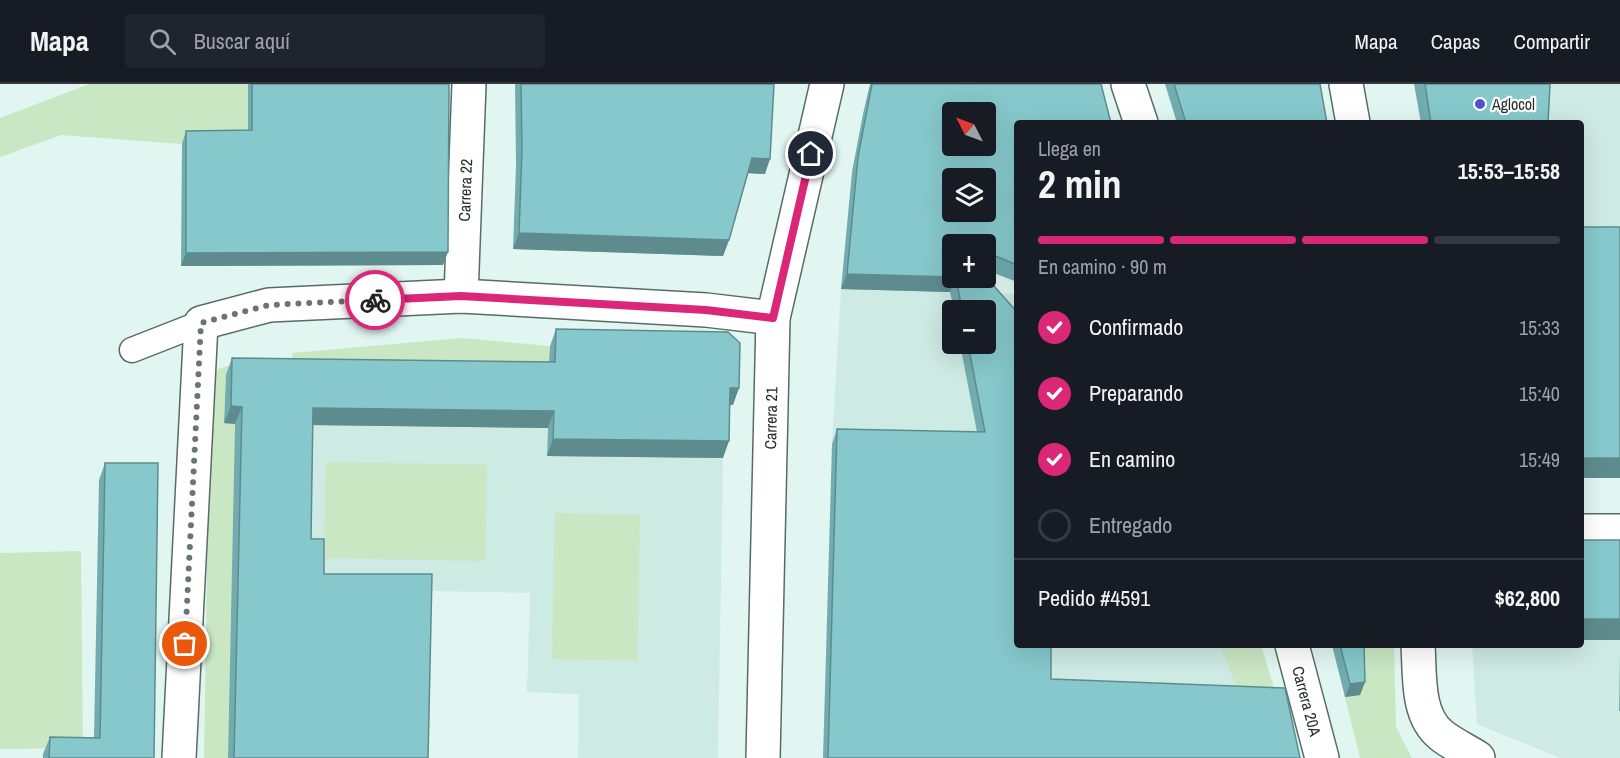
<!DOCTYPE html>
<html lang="es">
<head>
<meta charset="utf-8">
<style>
	:root { --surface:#171b24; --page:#20242c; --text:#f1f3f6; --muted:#9ea1a6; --line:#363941; --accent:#db2777 }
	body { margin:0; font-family:"Archivo Narrow",sans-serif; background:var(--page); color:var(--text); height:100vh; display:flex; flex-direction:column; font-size:22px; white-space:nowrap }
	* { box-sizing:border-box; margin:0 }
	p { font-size:20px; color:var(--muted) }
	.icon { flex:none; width:33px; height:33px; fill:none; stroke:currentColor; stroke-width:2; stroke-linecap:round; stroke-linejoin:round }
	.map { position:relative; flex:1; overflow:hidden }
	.sheet { position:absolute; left:1014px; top:36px; width:570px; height:528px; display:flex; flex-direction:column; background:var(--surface); border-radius:6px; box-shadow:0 6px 24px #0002 }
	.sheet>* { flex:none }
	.needle { width:39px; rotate:312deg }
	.controls { position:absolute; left:942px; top:18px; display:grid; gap:12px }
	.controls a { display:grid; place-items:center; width:54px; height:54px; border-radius:6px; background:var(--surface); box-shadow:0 6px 24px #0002; font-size:30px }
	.pin { position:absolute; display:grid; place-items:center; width:51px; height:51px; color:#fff; margin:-26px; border:3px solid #fff; border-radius:50%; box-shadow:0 2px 6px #0007 }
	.courier { position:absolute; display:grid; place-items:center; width:60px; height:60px; margin:-30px; border:4px solid #db2777; border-radius:50%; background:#fff; color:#222; box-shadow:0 2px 8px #0007 }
	.head em { font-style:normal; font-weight:700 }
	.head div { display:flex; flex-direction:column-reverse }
	.head { display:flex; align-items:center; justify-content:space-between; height:102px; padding:0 24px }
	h1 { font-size:39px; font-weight:700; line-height:45px }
	.bar { display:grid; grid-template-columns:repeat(4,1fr); gap:9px 6px; align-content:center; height:72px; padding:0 24px }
	.bar i { height:8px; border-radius:4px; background:var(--line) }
	.bar .active { background:var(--accent) }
	.bar p { grid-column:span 4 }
	.line { display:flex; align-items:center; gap:15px; padding:0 24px; border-top:2px solid var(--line) }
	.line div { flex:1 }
	ol { padding:0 24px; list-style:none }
	li { display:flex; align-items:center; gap:18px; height:66px }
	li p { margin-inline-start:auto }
	li .icon { padding:6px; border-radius:50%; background:var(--accent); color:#fff; stroke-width:4 }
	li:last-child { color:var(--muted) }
	li i { width:33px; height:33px; border:3px solid var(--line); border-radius:50% }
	header { display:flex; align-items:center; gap:36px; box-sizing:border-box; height:84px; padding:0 30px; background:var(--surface); border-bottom:2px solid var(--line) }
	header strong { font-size:28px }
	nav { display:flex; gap:33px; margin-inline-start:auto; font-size:21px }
	.search { width:420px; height:54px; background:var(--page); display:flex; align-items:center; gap:15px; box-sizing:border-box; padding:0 21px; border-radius:6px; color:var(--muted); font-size:22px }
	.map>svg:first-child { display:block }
	.built { fill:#cdeae3; fill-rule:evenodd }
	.green { fill:#cae7c4 }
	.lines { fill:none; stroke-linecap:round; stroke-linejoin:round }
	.service-casing { stroke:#596b67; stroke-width:27 }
	.minor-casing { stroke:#596b67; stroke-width:36 }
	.service { stroke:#fff; stroke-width:24 }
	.minor { stroke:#fff; stroke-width:33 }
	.wall { fill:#73acaf }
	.shaded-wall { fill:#5e8c8e }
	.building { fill:#86c8cb; stroke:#5e8c8e; stroke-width:1.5; fill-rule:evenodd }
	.done { stroke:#687572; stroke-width:6; stroke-dasharray:0 10.8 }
	.route { stroke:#db2777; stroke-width:8 }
	.poi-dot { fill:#5553ca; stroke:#fff; stroke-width:2 }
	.labels { text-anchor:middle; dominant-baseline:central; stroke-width:4.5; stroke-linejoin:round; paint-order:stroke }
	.poi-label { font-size:16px; fill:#272f2d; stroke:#fff; text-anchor:start }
	.street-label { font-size:16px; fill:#272f2d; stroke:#fff }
</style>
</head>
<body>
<header>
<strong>Mapa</strong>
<div class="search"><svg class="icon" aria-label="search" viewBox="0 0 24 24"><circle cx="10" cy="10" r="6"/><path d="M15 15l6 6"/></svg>Buscar aquí</div>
<nav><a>Mapa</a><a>Capas</a><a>Compartir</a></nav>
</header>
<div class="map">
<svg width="1620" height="674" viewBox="0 0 1620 674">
	<rect width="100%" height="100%" fill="#e1f6f1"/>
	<g class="built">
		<path d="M1544 0H1620V163L1581 162V39H1542Z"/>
		<path d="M841 205 1017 210V364L832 360ZM952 226H986V260H952Z"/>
		<path d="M226 291 548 318 547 372 723 374 718 674H578L579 610 527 608 530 509 426 507 228 674 235 340 224 339Z"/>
		<path d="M1581 556H1620V674H1560L1477 640 1472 561H1581Z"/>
		<path d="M1046 561H1219L1243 618 1045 612Z"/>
	</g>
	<g class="green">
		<path d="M89 0H248V59L182 60 61 51 0 73V34Z"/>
		<path d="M462 254 550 262 549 295 294 291 292 269Z"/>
		<path d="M244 278 226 291 224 339 235 340 228 674H204L208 414 202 321 218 285Z"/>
		<path d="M326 378 487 381 485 477 324 474Z"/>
		<path d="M555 429 640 431 637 577 552 575Z"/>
		<path d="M81 467 83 664 0 665V469Z"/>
		<path d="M1219 561H1261L1279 620 1243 618Z"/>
		<path d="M1332 561H1394L1396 643 1412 674H1360Z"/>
	</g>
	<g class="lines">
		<g class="service-casing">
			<path id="service" d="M132 266 201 239"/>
		</g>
		<g class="minor-casing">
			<g id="minor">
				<path d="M1128 0 1141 39"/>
				<path d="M1346 0 1353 39"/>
				<path id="s1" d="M461 212 469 0"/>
				<path d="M1581 447H1620"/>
				<path id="s2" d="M1292 561 1322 674"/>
				<path d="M1418 561C1420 590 1416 631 1441 651 1452 660 1466 666 1478 674"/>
				<path d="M179 674 201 239 269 221 461 212 706 226 773 234"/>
				<path id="s3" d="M763 674 773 234 827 0"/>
			</g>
		</g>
		<use href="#service" class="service"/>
		<use href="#minor" class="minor"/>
	</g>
	<g class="wall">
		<path d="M248 0H449L443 181 181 182 182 60 186 47 248 46Z"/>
		<path d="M515 0H774L765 90 747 89 729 156 723 172 513 165 516 81Z"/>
		<path d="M870 0H1101L1017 39V198L986 186V160H952L986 194 1051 595 1300 674H823L832 360 837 345 977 348 960 260H986V226H954L950 208 841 205 852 88 863 30Z"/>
		<path d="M1165 0H1320L1327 39H1177Z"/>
		<path d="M1414 0H1550L1548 39H1421Z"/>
		<path d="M556 245 733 321H730L723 374 547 372 548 344 313 341 311 455 324 490 428 674H228L235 340 224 339 226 291 232 274 549 278 550 262Z"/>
		<path d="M105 379 154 674H43V670L50 653H94L99 396Z"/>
		<path d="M1332 561H1364L1365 598 1360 611 1345 613Z"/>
		<path d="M1620 569V627H1619Z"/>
	</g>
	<g class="shaded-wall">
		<path d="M752 74 770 75 765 90 746 89Z"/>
		<path d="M519 149 729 156 723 172 513 165Z"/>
		<path d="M448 168 443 181 181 182 186 169Z"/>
		<path d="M847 190 952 193 956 194 950 208 841 205Z"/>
		<path d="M730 304H739L733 321H724Z"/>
		<path d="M231 322 242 323 235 340 224 339Z"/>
		<path d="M313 324 554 327 548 344 307 341Z"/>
		<path d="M553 355 729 357 723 374 547 372Z"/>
		<rect x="1581" y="374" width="39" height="20"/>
		<rect x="1581" y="535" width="39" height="21"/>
		<path d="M1365 598 1360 611 1345 613 1350 600Z"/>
	</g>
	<g class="building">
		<path d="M252 0H449L448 168 186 169V47L252 46Z"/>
		<path d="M521 0H774L770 75 752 74 729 156 519 149 522 66Z"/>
		<path d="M872 0H1101L1111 39H1017V181L986 168V160H965L952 155 956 160H952V193L847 190 858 73ZM952 28H986V62H952ZM952 94H986V128H952Z"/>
		<path d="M1174 0H1320L1327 39H1186Z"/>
		<path d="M1425 0H1550L1548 39H1431Z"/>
		<rect x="1581" y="143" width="39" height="231"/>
		<path d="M986 193 1017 228V561H1051V595L1285 604 1300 674H828L837 345 985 348 968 260H986V226H962L956 194Z"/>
		<path d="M556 245 728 248 740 259 739 304H730L729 357 553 355 554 327 313 324 311 455H324V490H432L428 674H234L242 323 231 322 232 274 555 278Z"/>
		<path d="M105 379H158L154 674H49L50 653 100 654Z"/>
		<rect x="1581" y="456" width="39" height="79"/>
		<path d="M1340 561H1364L1365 598 1350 600Z"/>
	</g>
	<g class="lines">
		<path class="done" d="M185 560 201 239 269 221 375 216"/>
		<path class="route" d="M375 216 461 212 706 226 773 234 811 70"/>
	</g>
	<circle class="poi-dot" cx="1480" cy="20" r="6"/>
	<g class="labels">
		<g class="poi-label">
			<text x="1492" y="20">Aglocol</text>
		</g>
		<g class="street-label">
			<text stroke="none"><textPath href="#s1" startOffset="106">Carrera 22</textPath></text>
			<text stroke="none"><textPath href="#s3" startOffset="340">Carrera 21</textPath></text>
			<text stroke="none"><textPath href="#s2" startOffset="58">Carrera 20A</textPath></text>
		</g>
	</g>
</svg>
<div class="controls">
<a><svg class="needle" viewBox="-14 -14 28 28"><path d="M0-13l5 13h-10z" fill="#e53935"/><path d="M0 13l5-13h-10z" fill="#9ea1a6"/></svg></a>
<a><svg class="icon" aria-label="layers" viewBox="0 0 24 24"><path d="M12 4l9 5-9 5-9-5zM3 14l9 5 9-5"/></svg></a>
<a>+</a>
<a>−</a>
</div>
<div class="pin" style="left:185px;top:560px;background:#ea580c"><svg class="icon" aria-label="bag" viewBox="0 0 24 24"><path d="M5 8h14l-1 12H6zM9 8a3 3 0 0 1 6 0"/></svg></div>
<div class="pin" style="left:811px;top:70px;background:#1f2937"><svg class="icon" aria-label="home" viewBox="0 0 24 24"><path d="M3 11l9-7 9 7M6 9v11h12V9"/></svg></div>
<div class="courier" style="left:375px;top:216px"><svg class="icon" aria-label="bike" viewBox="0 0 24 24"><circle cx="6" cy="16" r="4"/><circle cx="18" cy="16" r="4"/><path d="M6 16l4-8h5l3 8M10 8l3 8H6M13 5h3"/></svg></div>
<section class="sheet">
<div class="head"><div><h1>2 min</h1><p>Llega en</p></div><em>15:53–15:58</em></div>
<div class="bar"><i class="active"></i><i class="active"></i><i class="active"></i><i></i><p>En camino · 90 m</p></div>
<ol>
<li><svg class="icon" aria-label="check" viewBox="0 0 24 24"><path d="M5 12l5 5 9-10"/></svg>Confirmado<p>15:33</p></li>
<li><svg class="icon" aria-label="check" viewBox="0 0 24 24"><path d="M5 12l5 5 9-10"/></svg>Preparando<p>15:40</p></li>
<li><svg class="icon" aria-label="check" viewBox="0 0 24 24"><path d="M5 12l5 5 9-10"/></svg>En camino<p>15:49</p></li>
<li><i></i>Entregado</li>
</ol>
<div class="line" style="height:78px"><div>Pedido #4591</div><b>$62,800</b></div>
</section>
</div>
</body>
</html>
